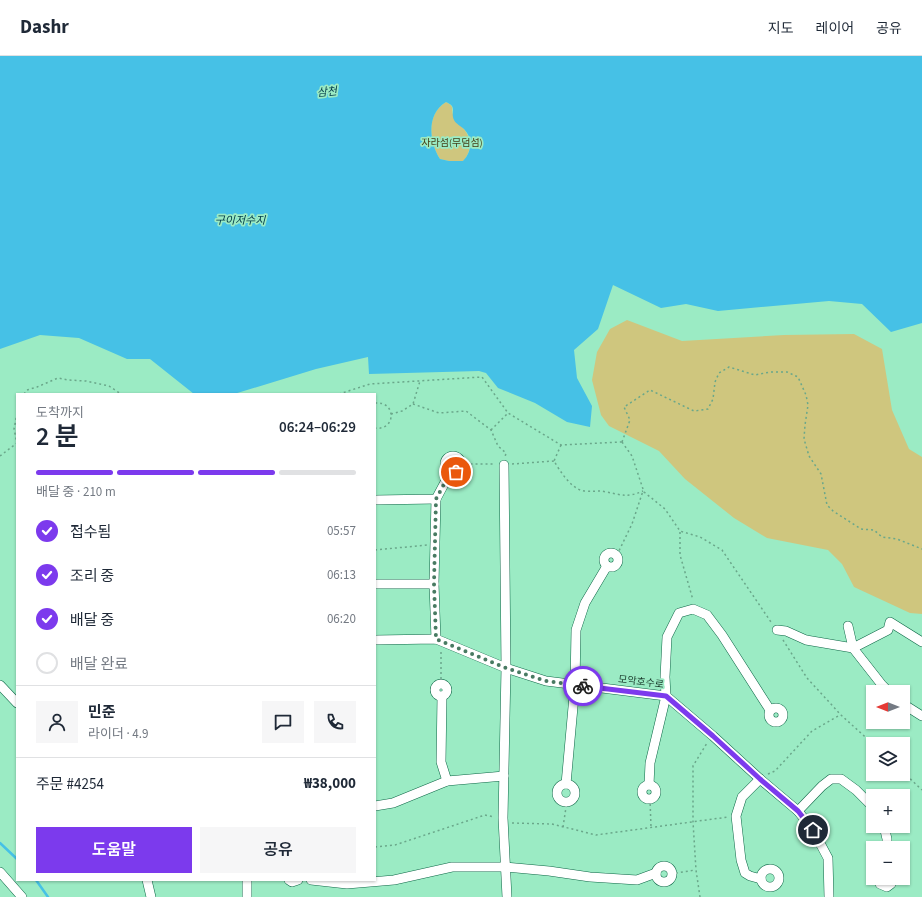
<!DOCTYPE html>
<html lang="ko">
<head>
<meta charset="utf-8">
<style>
	:root { --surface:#fff; --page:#f6f6f7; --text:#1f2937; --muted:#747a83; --line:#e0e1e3; --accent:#7c3aed }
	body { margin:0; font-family:"Source Sans 3","Noto Sans KR",sans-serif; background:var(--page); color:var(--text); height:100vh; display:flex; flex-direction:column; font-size:15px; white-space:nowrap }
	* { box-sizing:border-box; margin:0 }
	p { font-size:13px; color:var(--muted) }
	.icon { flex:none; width:22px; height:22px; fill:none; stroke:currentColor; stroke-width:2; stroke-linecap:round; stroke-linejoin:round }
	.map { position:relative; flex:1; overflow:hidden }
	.sheet { position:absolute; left:16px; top:337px; width:360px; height:488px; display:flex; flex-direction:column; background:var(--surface); border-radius:0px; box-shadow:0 1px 3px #0004 }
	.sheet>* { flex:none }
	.needle { width:26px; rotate:270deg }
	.controls { position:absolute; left:866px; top:629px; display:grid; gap:8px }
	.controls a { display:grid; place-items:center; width:44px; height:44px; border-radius:0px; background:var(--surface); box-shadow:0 1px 3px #0004; font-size:20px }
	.pin { position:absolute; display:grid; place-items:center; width:34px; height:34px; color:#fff; margin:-17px; border:2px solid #fff; border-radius:50%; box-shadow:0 1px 4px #0007 }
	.courier { position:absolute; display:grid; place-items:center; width:40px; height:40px; margin:-20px; border:3px solid #7c3aed; border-radius:50%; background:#fff; color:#222; box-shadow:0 1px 5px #0007 }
	.headline em { font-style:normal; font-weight:600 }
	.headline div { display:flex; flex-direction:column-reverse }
	.headline { display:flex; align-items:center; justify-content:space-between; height:68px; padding:0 20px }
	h1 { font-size:26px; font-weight:600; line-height:30px }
	.bar { display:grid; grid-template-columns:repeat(4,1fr); gap:6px 4px; align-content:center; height:48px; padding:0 20px }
	.bar i { height:5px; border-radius:3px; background:var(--line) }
	.bar .active { background:var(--accent) }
	.bar p { grid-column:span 4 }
	.line { display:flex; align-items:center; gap:10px; padding:0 20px; border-top:1px solid var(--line) }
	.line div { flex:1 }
	.round { display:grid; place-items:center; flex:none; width:42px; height:42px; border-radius:0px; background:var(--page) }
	ol { padding:0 20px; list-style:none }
	li { display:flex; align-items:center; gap:12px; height:44px }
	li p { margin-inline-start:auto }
	li .icon { padding:4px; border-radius:50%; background:var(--accent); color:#fff; stroke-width:4 }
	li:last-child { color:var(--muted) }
	li i { width:22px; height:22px; border:2px solid var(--line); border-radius:50% }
	.primary-button { display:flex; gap:8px; margin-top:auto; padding:8px 20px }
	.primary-button a { flex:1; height:46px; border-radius:0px; background:var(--accent); color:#fff; font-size:16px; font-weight:600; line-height:46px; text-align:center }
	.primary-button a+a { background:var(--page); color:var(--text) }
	header { display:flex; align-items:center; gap:24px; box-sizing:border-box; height:56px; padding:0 20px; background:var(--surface); border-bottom:1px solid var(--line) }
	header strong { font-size:19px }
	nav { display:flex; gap:22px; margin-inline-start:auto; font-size:14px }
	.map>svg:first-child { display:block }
	.green { fill:#cfc67e }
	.water { fill:#46c1e6; fill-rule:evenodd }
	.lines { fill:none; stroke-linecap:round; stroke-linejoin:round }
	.stream { stroke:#46c1e6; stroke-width:2.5 }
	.street-casing { stroke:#0c6746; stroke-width:10 }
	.path { stroke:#6aa78a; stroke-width:1.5; stroke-dasharray:2 3; stroke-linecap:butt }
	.street { stroke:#fff; stroke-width:9 }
	.done { stroke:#487a62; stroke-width:4; stroke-dasharray:0 7.2 }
	.route { stroke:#7c3aed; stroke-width:5 }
	.labels { text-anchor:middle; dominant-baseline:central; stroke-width:3.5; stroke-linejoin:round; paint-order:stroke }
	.park-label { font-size:10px; fill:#454017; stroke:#9bebc4 }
	.street-label { font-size:10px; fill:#1c3d2e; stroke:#9bebc4 }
	.water-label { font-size:11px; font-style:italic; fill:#003746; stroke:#9bebc4 }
</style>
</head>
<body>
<header>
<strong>Dashr</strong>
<nav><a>지도</a><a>레이어</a><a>공유</a></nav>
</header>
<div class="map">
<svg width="922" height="841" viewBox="0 0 922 841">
	<rect width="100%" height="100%" fill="#9bebc4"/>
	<g class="green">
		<path d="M446 46C456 51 450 53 454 61 456 66 460 69 464 73 472 83 472 96 463 105H449L440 103C429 85 426 58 446 46Z"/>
		<path d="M627 264 682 285 784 279 854 278 882 293 892 354 909 393 922 401V558L910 557 854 531 842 508 828 494 767 482 734 462 685 423 659 395 609 370 601 359 592 324 597 296 610 273Z"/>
	</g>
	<path class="water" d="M0 0H922V267L891 276 862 248 829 245 718 255 686 248 661 252 613 229 598 273 574 294 577 322 592 350 590 371 567 366 535 347 498 332 486 317 479 315 369 318 368 301 316 313 234 338H194L150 303H127L79 282 40 279 0 293ZM446 46C458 51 450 56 454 64 456 68 461 70 464 73 473 82 472 96 463 105H449L440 103C429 86 426 58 446 46Z"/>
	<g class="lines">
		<g class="stream">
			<path d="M0 787 17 803"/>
			<path d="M36 824 48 841"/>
		</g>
		<g class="street-casing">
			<g id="street">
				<circle cx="453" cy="408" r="8"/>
				<path d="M504 409 506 612 503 762 507 841"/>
				<path d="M436 443 434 528 436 583"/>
				<path d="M375 444 436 443 451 415"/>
				<circle cx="611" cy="504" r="7"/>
				<path d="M375 528H434"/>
				<path d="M848 570 853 592 882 629 889 636"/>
				<path d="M777 574 786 575 806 584 853 592 888 574 890 566 922 586"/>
				<path d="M375 584 436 583 506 612 546 625 666 640 713 680 760 723 798 755 813 774 828 802 829 841"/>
				<circle cx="441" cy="634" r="6"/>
				<path d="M0 629 17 647"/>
				<path d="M442 640 441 706 447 725"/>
				<path d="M903 648 922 660"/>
				<circle cx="776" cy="659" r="7"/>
				<path d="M760 723 742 741 736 760 741 804 745 817 750 820 761 823"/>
				<path d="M566 728 575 629 576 574 585 547 607 510"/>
				<circle cx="566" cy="737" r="9"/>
				<circle cx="649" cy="736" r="7"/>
				<path d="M649 729 650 707 666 640 665 621 667 581 679 557 693 553 707 559 722 579 770 654"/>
				<path d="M375 750 393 747 447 725 504 720"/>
				<path d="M798 755 822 730 831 723H841L856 734 873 751"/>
				<path d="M884 770 887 783V792"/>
				<circle cx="664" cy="818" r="8"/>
				<circle cx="770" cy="822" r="9"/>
				<path d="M0 816 22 841"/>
				<path d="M878 822 880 828 887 831 891 828 893 822"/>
				<path d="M147 824 151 841"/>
				<path d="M289 824 292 826 298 824"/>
				<path d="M311 824 347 828 394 824 452 811H506L549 815 590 821 637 824 656 817"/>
				<path d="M247 841V824"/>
			</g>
		</g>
		<g class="path">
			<path d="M24 338 27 334 37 331 58 322 68 324 86 325 109 330 121 338"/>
			<path d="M339 338 370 328 482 321 508 357 561 389 622 386"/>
			<path d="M375 347C397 345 396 375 375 372"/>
			<path d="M413 348 439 357 466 355 491 374 498 390 506 397 505 401"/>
			<path d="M391 358 402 355 413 348 420 325"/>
			<path d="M491 374 508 357"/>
			<path d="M622 386 630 364 624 351 650 334 694 355 708 353 713 343 715 326 719 317 729 311 755 319 770 316H787L798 321 806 339 808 349 805 369 804 383 809 400 821 418 827 449 833 455 861 473 874 474 882 481 897 483 922 493"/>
			<path d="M622 386 632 400 644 436 665 453 680 475 700 481 722 494 771 566"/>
			<path d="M561 389 554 405C560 415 571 433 584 435 592 436 599 434 606 436 623 439 627 442 643 435"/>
			<path d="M0 400 17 387 14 373 17 358"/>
			<path d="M512 408 554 405"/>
			<path d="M461 410 465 408H495"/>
			<path d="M680 476V499L693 544"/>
			<path d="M375 494 427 489"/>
			<path d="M617 499 632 468 643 435"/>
			<path d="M783 584 807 622 841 659 873 688"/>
			<path d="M441 596V628"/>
			<path d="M903 716 922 734"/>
			<path d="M768 718 775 715 812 675 840 659"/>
			<path d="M650 743 651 771"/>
			<path d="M512 767 552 768 596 779 728 761"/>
			<path d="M563 771 567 745"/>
			<path d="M375 791 395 789 485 759 494 761"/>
			<path d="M671 818 695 814"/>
			<path d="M700 841 696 814 693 766V710L707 687"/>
		</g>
		<use href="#street" class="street"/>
	</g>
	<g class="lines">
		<path class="done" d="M456 416 451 415 436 443 434 528 436 583 506 612 546 625 583 630"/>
		<path class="route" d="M583 630 666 640 713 680 760 723 798 755 813 774"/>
	</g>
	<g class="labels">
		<g class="park-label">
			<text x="452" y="87">자라섬(무덤섬)</text>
		</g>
		<g class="street-label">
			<text transform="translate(641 626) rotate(7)">모악호수로</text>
		</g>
		<g class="water-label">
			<text transform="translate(327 36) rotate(-6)">삼천</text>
			<text x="240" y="164">구이저수지</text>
		</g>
	</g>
</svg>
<div class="controls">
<a><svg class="needle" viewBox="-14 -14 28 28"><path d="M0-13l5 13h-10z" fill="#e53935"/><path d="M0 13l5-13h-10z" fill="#747a83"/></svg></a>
<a><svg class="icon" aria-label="layers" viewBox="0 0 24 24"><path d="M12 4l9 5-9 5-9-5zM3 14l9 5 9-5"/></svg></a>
<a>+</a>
<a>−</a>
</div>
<div class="pin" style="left:456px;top:416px;background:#ea580c"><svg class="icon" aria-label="bag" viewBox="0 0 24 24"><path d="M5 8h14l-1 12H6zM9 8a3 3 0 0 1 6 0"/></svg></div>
<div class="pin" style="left:813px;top:774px;background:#1f2937"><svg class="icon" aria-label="home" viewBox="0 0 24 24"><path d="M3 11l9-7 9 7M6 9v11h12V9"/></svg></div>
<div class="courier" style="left:583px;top:630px"><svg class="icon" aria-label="bike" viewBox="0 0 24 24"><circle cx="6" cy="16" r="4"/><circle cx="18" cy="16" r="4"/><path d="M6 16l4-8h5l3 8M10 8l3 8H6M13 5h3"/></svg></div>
<section class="sheet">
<div class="headline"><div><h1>2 분</h1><p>도착까지</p></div><em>06:24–06:29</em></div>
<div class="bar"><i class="active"></i><i class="active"></i><i class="active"></i><i></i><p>배달 중 · 210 m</p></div>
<ol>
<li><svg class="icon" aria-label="check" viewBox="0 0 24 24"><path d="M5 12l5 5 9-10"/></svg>접수됨<p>05:57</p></li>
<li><svg class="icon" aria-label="check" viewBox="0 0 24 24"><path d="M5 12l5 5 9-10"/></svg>조리 중<p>06:13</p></li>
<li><svg class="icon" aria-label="check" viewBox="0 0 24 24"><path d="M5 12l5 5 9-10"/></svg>배달 중<p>06:20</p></li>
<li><i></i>배달 완료</li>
</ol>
<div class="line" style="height:72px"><a class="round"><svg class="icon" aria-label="person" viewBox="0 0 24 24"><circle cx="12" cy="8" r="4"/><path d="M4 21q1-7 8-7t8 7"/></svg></a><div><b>민준</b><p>라이더 · 4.9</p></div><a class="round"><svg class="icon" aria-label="chat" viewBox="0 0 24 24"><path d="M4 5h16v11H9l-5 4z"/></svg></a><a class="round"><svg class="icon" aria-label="phone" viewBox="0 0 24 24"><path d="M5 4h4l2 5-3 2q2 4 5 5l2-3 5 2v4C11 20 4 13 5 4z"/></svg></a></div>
<div class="line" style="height:52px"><div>주문 #4254</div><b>₩38,000</b></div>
<div class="primary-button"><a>도움말</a><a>공유</a></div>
</section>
</div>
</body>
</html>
